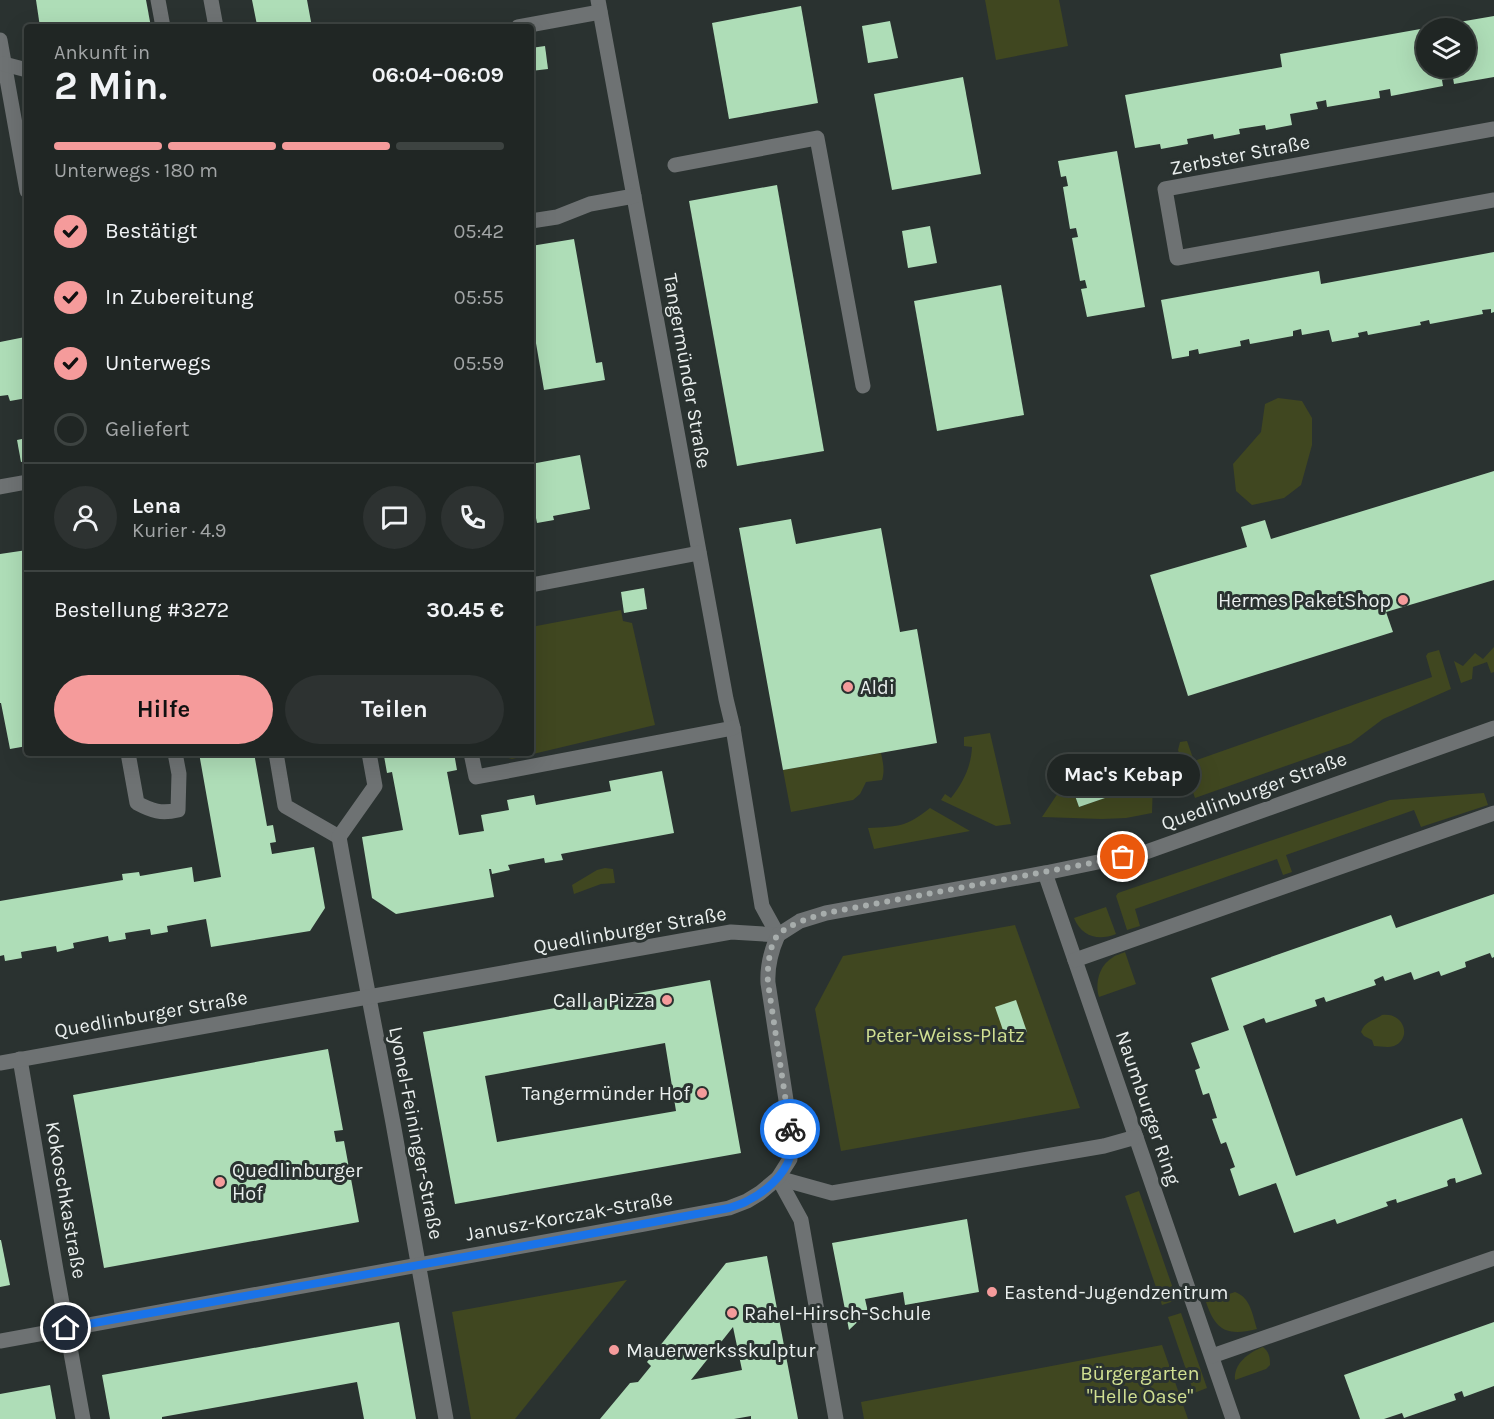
<!DOCTYPE html>
<html lang="de">
<head>
<meta charset="utf-8">
<style>
	:root { --surface:#202624; --page:#2d3231; --text:#f1f3f6; --muted:#a2a5a6; --line:#3d4341; --accent:#f59b9b }
	body { margin:0; font-family:Karla,sans-serif; background:var(--page); color:var(--text); height:100vh; display:flex; flex-direction:column; font-size:22px; white-space:nowrap }
	* { box-sizing:border-box; margin:0 }
	p { font-size:20px; color:var(--muted) }
	.icon { flex:none; width:33px; height:33px; fill:none; stroke:currentColor; stroke-width:2; stroke-linecap:round; stroke-linejoin:round }
	.map { position:relative; flex:1; overflow:hidden }
	.sheet { position:absolute; left:24px; top:24px; width:510px; height:732px; display:flex; flex-direction:column; background:var(--surface); border-radius:6px; box-shadow:0 6px 24px #0002,0 0 0 2px var(--line) }
	.sheet>* { flex:none }
	.tools { position:absolute; left:1416px; top:18px; display:grid; gap:12px }
	.tools a { display:grid; place-items:center; width:60px; height:60px; border-radius:50%; background:var(--surface); box-shadow:0 6px 24px #0002,0 0 0 2px var(--line); font-size:30px }
	.pin { position:absolute; display:grid; place-items:center; width:51px; height:51px; color:#fff; margin:-26px; border:3px solid #fff; border-radius:50%; box-shadow:0 2px 6px #0007 }
	.courier { position:absolute; display:grid; place-items:center; width:60px; height:60px; margin:-30px; border:4px solid #1a73e8; border-radius:50%; background:#fff; color:#222; box-shadow:0 2px 8px #0007 }
	.bubble { position:absolute; height:42px; border-radius:21px; background:var(--surface); box-shadow:0 6px 24px #0002,0 0 0 2px var(--line); font-size:20px; font-weight:700; line-height:42px; text-align:center }
	.headline em { font-style:normal; font-weight:700 }
	.headline div { display:flex; flex-direction:column-reverse }
	.headline { display:flex; align-items:center; justify-content:space-between; height:102px; padding:0 30px }
	h1 { font-size:39px; font-weight:700; line-height:45px }
	.bar { display:grid; grid-template-columns:repeat(4,1fr); gap:9px 6px; align-content:center; height:72px; padding:0 30px }
	.bar i { height:8px; border-radius:4px; background:var(--line) }
	.bar .on { background:var(--accent) }
	.bar p { grid-column:span 4 }
	.line { display:flex; align-items:center; gap:15px; padding:0 30px; border-top:2px solid var(--line) }
	.line div { flex:1 }
	.round { display:grid; place-items:center; flex:none; width:63px; height:63px; border-radius:32px; background:var(--page) }
	ol { padding:0 30px; list-style:none }
	li { display:flex; align-items:center; gap:18px; height:66px }
	li p { margin-inline-start:auto }
	li .icon { padding:6px; border-radius:50%; background:var(--accent); color:#111; stroke-width:4 }
	li:last-child { color:var(--muted) }
	li i { width:33px; height:33px; border:3px solid var(--line); border-radius:50% }
	.primary-button { display:flex; gap:12px; margin-top:auto; padding:12px 30px }
	.primary-button a { flex:1; height:69px; border-radius:36px; background:var(--accent); color:#111; font-size:24px; font-weight:700; line-height:69px; text-align:center }
	.primary-button a+a { background:var(--page); color:var(--text) }
	.map>svg:first-child { display:block }
	.green { fill:#404720 }
	.building { fill:#aeddb7; fill-rule:evenodd }
	.lines { fill:none; stroke-linecap:round; stroke-linejoin:round }
	.minor { stroke:#6e7273; stroke-width:15 }
	.done { stroke:#a7adac; stroke-width:6; stroke-dasharray:0 10.8 }
	.route { stroke:#1a73e8; stroke-width:8 }
	.poi-dot { fill:#f59b9b; stroke:#2a3230; stroke-width:2 }
	.labels { text-anchor:middle; dominant-baseline:central; stroke-width:6; stroke-linejoin:round; paint-order:stroke }
	.street-label { font-size:20px; fill:#eaefee; stroke:#2a3230 }
	.poi-label { font-size:20px; fill:#eaefee; stroke:#2a3230; text-anchor:start }
	.park-label { font-size:20px; fill:#d1e092; stroke:#2a3230 }
</style>
</head>
<body>
<div class="map">
<svg width="1494" height="1419" viewBox="0 0 1494 1419">
	<rect width="100%" height="100%" fill="#2a3230"/>
	<g class="green">
		<path d="M985 0H1059L1068 46 996 60Z"/>
		<path d="M1278 398 1302 401 1312 418V445L1301 485 1284 498 1252 505 1236 491 1233 464 1261 432 1265 404Z"/>
		<path d="M621 610 623 621 632 623 655 725 512 759 489 753H531V627Z"/>
		<path d="M1494 647V672L1491 673 1487 662 1473 667 1472 679 1461 683 1454 661 1463 666 1475 653 1483 659Z"/>
		<path d="M1439 650 1451 689 1383 719 1351 743 1195 798 1178 750 1180 742 1187 741 1194 761 1432 677 1426 656 1428 653Z"/>
		<path d="M990 733 1011 824 996 826 941 800 945 794 951 798C963 783 971 767 972 747L964 746V737Z"/>
		<path d="M881 753C883 762 885 771 882 780L866 782 860 794 853 800 791 812 783 770Z"/>
		<path d="M1153 781 1152 813 1126 818 1102 819 1042 817 1060 790 1072 786 1079 807Z"/>
		<path d="M1484 793 1488 805 1421 827 1414 810 1286 855 1292 872 1283 875 1277 859 1135 909 1140 926 1127 930 1116 896 1118 893 1390 800Z"/>
		<path d="M930 808 970 831 874 849 868 828C899 826 905 828 930 808Z"/>
		<path d="M605 868 613 869 615 883 601 884 574 894 572 885 597 870Z"/>
		<path d="M1106 907 1116 934C1098 941 1082 937 1074 918Z"/>
		<path d="M1015 925 1080 1108 841 1151 815 1009 843 956Z"/>
		<path d="M1125 952 1136 984 1099 997C1095 983 1099 966 1112 958 1115 955 1121 954 1125 952Z"/>
		<path d="M1382 1015C1405 1012 1412 1039 1394 1046 1388 1048 1380 1046 1374 1046L1372 1040 1364 1036 1361 1032C1365 1021 1373 1021 1382 1015Z"/>
		<path d="M1139 1191 1177 1300 1162 1305 1125 1196Z"/>
		<path d="M627 1280 515 1419H471L452 1312Z"/>
		<path d="M1235 1292C1251 1298 1252 1314 1257 1329 1228 1336 1216 1332 1206 1302Z"/>
		<path d="M1181 1313 1207 1388 1194 1393 1168 1317Z"/>
		<path d="M1162 1345 1188 1419H864L861 1402Z"/>
		<path d="M1263 1347C1269 1352 1270 1357 1270 1365L1266 1369 1235 1380C1233 1364 1249 1352 1263 1347Z"/>
	</g>
	<g class="building">
		<path d="M36 0H146L151 27H40Z"/>
		<path d="M252 0H307L312 27H251V26L257 25Z"/>
		<path d="M801 6 818 103 729 119 712 23Z"/>
		<path d="M1494 16V77L1454 84 1453 78 1442 80 1443 86 1391 96 1390 89 1379 91 1380 98 1327 107 1326 100 1322 101 1316 102 1318 109 1290 114 1292 125 1266 130 1265 125 1239 129 1240 134 1214 139 1213 134 1187 139 1188 144 1161 149 1160 144 1135 148 1125 95 1282 67 1280 54 1426 28V68H1466V28H1430V27Z"/>
		<path d="M890 21 898 58 868 63 862 26Z"/>
		<path d="M545 46 548 69 531 71V48Z"/>
		<path d="M963 77 981 174 892 190 874 94Z"/>
		<path d="M1117 151 1145 307 1087 317 1081 289 1087 288 1085 280 1080 281 1072 238 1078 237 1076 228 1070 229 1063 187 1068 186 1066 176 1061 177 1058 161Z"/>
		<path d="M777 185 824 451 737 466 689 201Z"/>
		<path d="M930 226 937 263 908 268 902 231Z"/>
		<path d="M574 239 596 363 602 362 605 380 544 390 531 314V246Z"/>
		<path d="M1494 252V312L1491 313V309L1482 310 1483 314 1430 324 1429 320 1420 322 1421 325 1368 335 1367 331 1358 333 1359 337 1332 342 1329 330 1302 335 1301 329 1293 331V336L1250 344 1249 339 1240 341 1241 346 1199 354 1198 349 1189 351V356L1172 359 1161 300 1319 271 1321 284Z"/>
		<path d="M1001 285 1024 415 937 431 914 301Z"/>
		<path d="M27 332V398L10 401 8 395 0 396V342L25 337 24 333Z"/>
		<path d="M27 438V461L21 462 17 440Z"/>
		<path d="M580 455 590 509 553 516 554 520 537 523 536 518 531 519V464Z"/>
		<path d="M1494 471V580L1386 612 1393 632 1188 696 1150 575 1247 547 1241 527 1265 520 1271 539Z"/>
		<path d="M791 519 796 544 881 528 900 632 917 629 937 743 783 770 739 528Z"/>
		<path d="M27 550V566H26L27 574V746L10 749 1 703H0V554Z"/>
		<path d="M644 588 647 609 624 613 621 592Z"/>
		<path d="M199 753H254L267 826 273 825 276 842 270 843 272 854 314 847 325 908 310 931 211 947 206 919 167 926 168 932 151 935 150 929 125 933 126 939 109 942 108 936 73 943 74 948 57 952 56 946 21 952 22 958 5 961 4 955 0 956V901L123 880 122 874 139 872 140 876 192 867 194 882 221 877Z"/>
		<path d="M389 753H454L457 770 447 772 459 835 484 831 481 815 509 810 507 800 534 795 536 805 611 791 609 781 662 771 674 833 561 854 563 860 545 863 544 858 508 865 510 870 492 874 491 869H489L494 897 396 914 372 898 362 837 403 830 392 772 387 773 384 756 389 755Z"/>
		<path d="M1122 764 1131 789 1079 807 1068 776 1076 773 1078 779Z"/>
		<path d="M1494 894V957L1492 958 1490 953 1465 962 1466 967 1441 976 1439 971 1414 980 1411 972 1385 981 1383 976 1374 980 1376 985 1326 1002 1324 997 1315 1000 1317 1006 1266 1023 1264 1018 1243 1026 1296 1176 1462 1118 1482 1174 1456 1183 1455 1178 1450 1179 1447 1181 1448 1186 1397 1203 1396 1199 1386 1202 1388 1206 1337 1224 1335 1219 1294 1233 1276 1183 1239 1196 1230 1169 1235 1167 1226 1142 1221 1144 1212 1119 1217 1118 1209 1093 1203 1095 1195 1070 1200 1068 1191 1043 1229 1030 1211 978 1391 915 1396 928Z"/>
		<path d="M710 980 741 1153 455 1204 423 1032ZM665 1043 676 1111 497 1142 485 1076Z"/>
		<path d="M1016 1000 1027 1032 1006 1039 995 1007Z"/>
		<path d="M328 1049 343 1130 334 1131 336 1142 344 1141 359 1222 104 1268 73 1095Z"/>
		<path d="M967 1219 979 1292 905 1305 903 1292 865 1299 868 1312 849 1330 832 1243Z"/>
		<path d="M0 1240H1L10 1285 0 1287Z"/>
		<path d="M767 1256 798 1419H751V1416L734 1419H600L630 1383 638 1382 651 1366 647 1362 726 1263ZM733 1327 742 1370 691 1380Z"/>
		<path d="M399 1322 416 1419H364L357 1382 162 1417V1419H110L102 1375Z"/>
		<path d="M1494 1322V1386L1464 1397 1462 1391 1454 1394 1456 1400 1404 1418 1402 1413 1384 1419H1360L1344 1375Z"/>
		<path d="M50 1385 56 1419H0V1394Z"/>
	</g>
	<g class="lines">
		<g class="minor">
			<path d="M158 0 163 27"/>
			<path d="M211 0 216 27"/>
			<path d="M598 0 726 699 733 728 762 906 778 935"/>
			<path d="M518 27 600 12"/>
			<path d="M0 40 27 191"/>
			<path d="M4 64 27 70"/>
			<path d="M1494 129 1165 189 1177 258 1494 200"/>
			<path d="M675 165 817 138 863 386"/>
			<path d="M531 221 557 217 590 204 634 196"/>
			<path d="M0 487 27 482"/>
			<path d="M531 585 699 553"/>
			<path d="M128 753 137 803C152 811 161 814 178 810L179 774 175 753"/>
			<path d="M276 753 285 806 339 837"/>
			<path d="M369 753 375 786 339 837C356 933 375 1028 393 1123 411 1222 428 1320 446 1419"/>
			<path d="M471 753 476 777 733 728"/>
			<path d="M1045 873 1233 1419"/>
			<path d="M1075 960 1494 813"/>
			<path d="M20 1059 56 1270 83 1419"/>
			<path d="M0 1063 731 932 778 935 800 921 826 913 1045 873 1146 852 1494 728"/>
			<path d="M778 1178 832 1193 1104 1146 1136 1137"/>
			<path d="M778 1178 801 1220 836 1419"/>
			<path d="M0 1341 644 1224 729 1208 747 1201 760 1193 778 1178 790 1159 792 1139 768 983C767 966 771 951 778 935"/>
			<path d="M1212 1356 1494 1258"/>
		</g>
	</g>
	<g class="lines">
		<path class="done" d="M790 1129 768 983C767 971 769 946 777 936 786 925 813 917 826 913L1123 857"/>
		<path class="route" d="M66 1328 503 1250 729 1208C735 1206 742 1204 747 1201 764 1193 784 1176 790 1157 793 1148 791 1138 790 1129"/>
	</g>
	<g class="poi-dot">
		<circle cx="1403" cy="600" r="6"/>
		<circle cx="848" cy="687" r="6"/>
		<circle cx="667" cy="1000" r="6"/>
		<circle cx="702" cy="1093" r="6"/>
		<circle cx="220" cy="1182" r="6"/>
		<circle cx="992" cy="1292" r="6"/>
		<circle cx="732" cy="1313" r="6"/>
		<circle cx="614" cy="1350" r="6"/>
	</g>
	<g class="labels">
		<g class="street-label">
			<text transform="translate(1240 155) rotate(-11)">Zerbster Straße</text>
			<text transform="translate(687 371) rotate(80)">Tangermünder Straße</text>
			<text transform="translate(1254 791) rotate(-20)">Quedlinburger Straße</text>
			<text transform="translate(630 930) rotate(-10)">Quedlinburger Straße</text>
			<text transform="translate(151 1014) rotate(-10)">Quedlinburger Straße</text>
			<text transform="translate(1148 1108) rotate(71)">Naumburger Ring</text>
			<text transform="translate(416 1133) rotate(79)">Lyonel-Feininger-Straße</text>
			<text transform="translate(66 1200) rotate(80)">Kokoschkastraße</text>
			<text transform="translate(569 1216) rotate(-10)">Janusz-Korczak-Straße</text>
		</g>
		<g class="poi-label">
			<text x="1391" y="600" text-anchor="end">Hermes PaketShop</text>
			<text x="860" y="687">Aldi</text>
			<text x="655" y="1000" text-anchor="end">Call a Pizza</text>
			<text x="690" y="1093" text-anchor="end">Tangermünder Hof</text>
			<text x="232" y="1170">Quedlinburger<tspan x="232" dy="23">Hof</tspan></text>
			<text x="1004" y="1292">Eastend-Jugendzentrum</text>
			<text x="744" y="1313">Rahel-Hirsch-Schule</text>
			<text x="626" y="1350">Mauerwerksskulptur</text>
		</g>
		<g class="park-label">
			<text x="945" y="1035">Peter-Weiss-Platz</text>
			<text x="1140" y="1373">Bürgergarten<tspan x="1140" dy="23">"Helle Oase"</tspan></text>
		</g>
	</g>
</svg>
<div class="tools">
<a><svg class="icon" aria-label="layers" viewBox="0 0 24 24"><path d="M12 4l9 5-9 5-9-5zM3 14l9 5 9-5"/></svg></a>
</div>
<div class="pin" style="left:1123px;top:857px;background:#ea580c"><svg class="icon" aria-label="bag" viewBox="0 0 24 24"><path d="M5 8h14l-1 12H6zM9 8a3 3 0 0 1 6 0"/></svg></div>
<div class="pin" style="left:66px;top:1328px;background:#1f2937"><svg class="icon" aria-label="home" viewBox="0 0 24 24"><path d="M3 11l9-7 9 7M6 9v11h12V9"/></svg></div>
<div class="courier" style="left:790px;top:1129px"><svg class="icon" aria-label="bike" viewBox="0 0 24 24"><circle cx="6" cy="16" r="4"/><circle cx="18" cy="16" r="4"/><path d="M6 16l4-8h5l3 8M10 8l3 8H6M13 5h3"/></svg></div>
<div class="bubble" style="left:1047px;top:754px;width:153px">Mac's Kebap</div>
<section class="sheet">
<div class="headline"><div><h1>2 Min.</h1><p>Ankunft in</p></div><em>06:04–06:09</em></div>
<div class="bar"><i class="on"></i><i class="on"></i><i class="on"></i><i></i><p>Unterwegs · 180 m</p></div>
<ol>
<li><svg class="icon" aria-label="check" viewBox="0 0 24 24"><path d="M5 12l5 5 9-10"/></svg>Bestätigt<p>05:42</p></li>
<li><svg class="icon" aria-label="check" viewBox="0 0 24 24"><path d="M5 12l5 5 9-10"/></svg>In Zubereitung<p>05:55</p></li>
<li><svg class="icon" aria-label="check" viewBox="0 0 24 24"><path d="M5 12l5 5 9-10"/></svg>Unterwegs<p>05:59</p></li>
<li><i></i>Geliefert</li>
</ol>
<div class="line" style="height:108px"><a class="round"><svg class="icon" aria-label="person" viewBox="0 0 24 24"><circle cx="12" cy="8" r="4"/><path d="M4 21q1-7 8-7t8 7"/></svg></a><div><b>Lena</b><p>Kurier · 4.9</p></div><a class="round"><svg class="icon" aria-label="chat" viewBox="0 0 24 24"><path d="M4 5h16v11H9l-5 4z"/></svg></a><a class="round"><svg class="icon" aria-label="phone" viewBox="0 0 24 24"><path d="M5 4h4l2 5-3 2q2 4 5 5l2-3 5 2v4C11 20 4 13 5 4z"/></svg></a></div>
<div class="line" style="height:78px"><div>Bestellung #3272</div><b>30.45 €</b></div>
<div class="primary-button"><a>Hilfe</a><a>Teilen</a></div>
</section>
</div>
</body>
</html>
